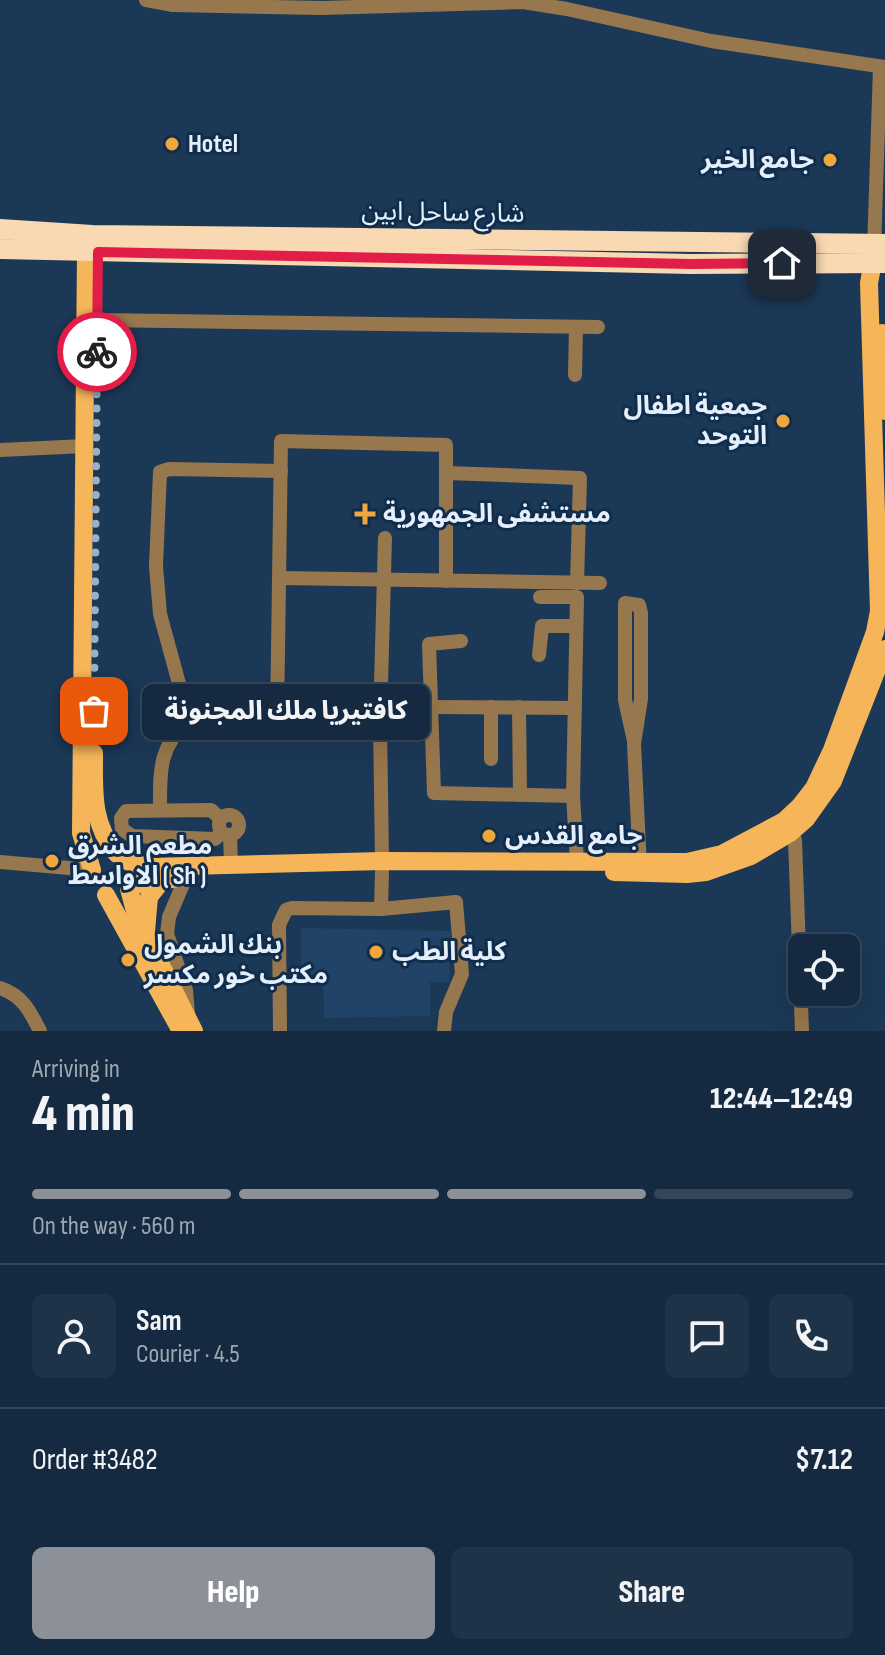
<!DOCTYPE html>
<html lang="en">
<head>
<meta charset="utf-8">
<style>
	:root { --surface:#152a41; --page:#1e3248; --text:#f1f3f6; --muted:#9da7b1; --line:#34465a; --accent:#8c9099 }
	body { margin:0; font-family:"Sofia Sans Condensed","Noto Sans Arabic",sans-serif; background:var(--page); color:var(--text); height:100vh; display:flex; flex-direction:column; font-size:30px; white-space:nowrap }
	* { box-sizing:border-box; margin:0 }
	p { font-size:26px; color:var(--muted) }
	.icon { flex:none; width:44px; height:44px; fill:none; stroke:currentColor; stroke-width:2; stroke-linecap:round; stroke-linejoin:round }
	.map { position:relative; height:1031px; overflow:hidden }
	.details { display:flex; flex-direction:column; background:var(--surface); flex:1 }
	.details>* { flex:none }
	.buttons { position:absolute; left:788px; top:934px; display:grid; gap:16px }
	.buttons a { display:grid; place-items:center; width:72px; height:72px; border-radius:12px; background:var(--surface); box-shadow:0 8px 32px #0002,0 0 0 2px var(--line); font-size:40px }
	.pin { position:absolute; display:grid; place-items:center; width:68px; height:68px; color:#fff; margin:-34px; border-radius:16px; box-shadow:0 4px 12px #0006 }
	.courier { position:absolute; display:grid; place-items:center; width:80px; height:80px; margin:-40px; border:6px solid #e11d48; border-radius:50%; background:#fff; color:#222; box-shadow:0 2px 10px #0007 }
	.bubble { position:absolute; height:56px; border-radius:12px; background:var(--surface); box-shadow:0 8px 32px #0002,0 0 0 2px var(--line); font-size:26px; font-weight:800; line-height:56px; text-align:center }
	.headline em { font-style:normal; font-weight:800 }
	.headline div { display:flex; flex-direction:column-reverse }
	.headline { display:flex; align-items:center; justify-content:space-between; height:136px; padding:0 32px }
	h1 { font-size:52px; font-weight:800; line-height:60px }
	.bar { display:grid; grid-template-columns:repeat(4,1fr); gap:12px 8px; align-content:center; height:96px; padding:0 32px }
	.bar i { height:10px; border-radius:6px; background:var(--line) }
	.bar .active { background:var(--accent) }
	.bar p { grid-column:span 4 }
	.line { display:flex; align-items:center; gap:20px; padding:0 32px; border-top:2px solid var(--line) }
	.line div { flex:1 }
	.round { display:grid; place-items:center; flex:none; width:84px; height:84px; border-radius:12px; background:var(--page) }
	.primary-button { display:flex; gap:16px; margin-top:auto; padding:16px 32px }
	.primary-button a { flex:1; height:92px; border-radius:12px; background:var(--accent); color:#fff; font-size:32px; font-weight:800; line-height:92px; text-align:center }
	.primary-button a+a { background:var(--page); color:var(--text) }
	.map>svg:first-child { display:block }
	.built { fill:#214367 }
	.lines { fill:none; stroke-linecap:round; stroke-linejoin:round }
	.minor { stroke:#97774d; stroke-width:14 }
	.major { stroke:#f7b559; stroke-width:18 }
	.highway { stroke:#f9d9b2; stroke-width:20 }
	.done { stroke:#9fafc2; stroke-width:8; stroke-dasharray:0 14.4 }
	.route { stroke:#e11d48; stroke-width:10 }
	.poi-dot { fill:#efa73d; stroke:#112d4c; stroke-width:3 }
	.labels { text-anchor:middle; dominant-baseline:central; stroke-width:6; stroke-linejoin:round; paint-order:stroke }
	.poi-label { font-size:26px; font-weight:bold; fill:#e5effb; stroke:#112d4c; text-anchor:start }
	.street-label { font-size:26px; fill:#e5effb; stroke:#112d4c }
</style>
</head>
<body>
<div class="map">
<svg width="885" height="1031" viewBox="0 0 885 1031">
	<rect width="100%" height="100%" fill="#1c3857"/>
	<path class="built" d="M301 928 451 931 449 982H430V1016L324 1018 323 975H301Z"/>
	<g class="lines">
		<g class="minor">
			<path d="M146 0 173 5 322 8 523 2 567 9 711 41 885 67"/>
			<path d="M874 250 880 67"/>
			<path d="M97 320 598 327"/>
			<path d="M575 375 576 328"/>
			<path d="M0 450 85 446"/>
			<path d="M447 473 580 478 577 583"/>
			<path d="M280 578 600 583"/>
			<path d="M540 597H577L573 796 577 861"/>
			<path d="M461 641 429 644 434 793 573 796"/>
			<path d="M539 655 542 626H576"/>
			<path d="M433 707 575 708"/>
			<path d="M519 707 520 795"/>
			<path d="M189 720 160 614 156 566 160 472 169 469 281 471"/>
			<path d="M277 720 281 441 446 445V581"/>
			<path d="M634 741 625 700V603L639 605 641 613V699L634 744 640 868"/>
			<path d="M491 759V707"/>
			<path d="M160 810C160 772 158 747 189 720L380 721"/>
			<circle cx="229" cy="825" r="10"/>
			<path d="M220 818 211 810 126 811 121 818 122 829 132 836 215 839 221 833"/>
			<path d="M790 833 795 840 802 1031"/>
			<path d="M230 836 231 863"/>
			<path d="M382 861 380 721 385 538"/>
			<path d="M0 862 92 870"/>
			<path d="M186 877 169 917 167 934 186 990 188 1013"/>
			<path d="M381 909 382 872"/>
			<path d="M0 988C22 995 30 1011 40 1031"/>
			<path d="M280 1031 279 925 286 910 292 908 381 909 456 902 462 974 446 1012 444 1031"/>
		</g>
		<g class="major">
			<path d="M91 238 86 252 81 833 92 870"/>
			<path d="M882 333 885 411"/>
			<path d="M94 753C94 791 91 824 117 854"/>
			<path d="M129 862 149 867 382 861 687 862 722 854 784 821 800 806 814 788 832 750 875 632 879 611 869 283 873 262"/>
			<path d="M614 872 687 874 706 872 751 856 790 833 806 819 833 781 885 649"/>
			<path d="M132 885 184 877"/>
			<path d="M129 889 136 915 194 1031"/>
			<path d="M106 895 181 1031"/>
			<path d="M146 931 149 897 164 878"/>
		</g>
		<g class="highway">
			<path d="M0 229 92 235 885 244"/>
			<path d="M0 249 691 264 885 263"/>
		</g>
	</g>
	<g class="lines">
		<path class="done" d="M94 711 97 352"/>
		<path class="route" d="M97 352 98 252 691 264 782 263"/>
	</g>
	<g class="poi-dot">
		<circle cx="172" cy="144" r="8"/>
		<circle cx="830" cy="160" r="8"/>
		<circle cx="783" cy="421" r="8"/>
		<path d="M361 502h8v8h8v8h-8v8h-8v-8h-8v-8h8z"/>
		<circle cx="489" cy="836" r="8"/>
		<circle cx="52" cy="861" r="8"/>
		<circle cx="376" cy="952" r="8"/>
		<circle cx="128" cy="960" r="8"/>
	</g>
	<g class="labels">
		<g class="poi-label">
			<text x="188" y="144">Hotel</text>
			<text x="814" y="160" text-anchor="end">جامع الخير</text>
			<text x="767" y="406" text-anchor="end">جمعية اطفال<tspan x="767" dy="30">التوحد</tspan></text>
			<text x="383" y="514">مستشفى الجمهورية</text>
			<text x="505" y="836">جامع القدس</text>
			<text x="68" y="846">مطعم الشرق<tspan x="68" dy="30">الاواسط ( Sh )</tspan></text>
			<text x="144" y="945">بنك الشمول<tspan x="144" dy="30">مكتب خور مكسر</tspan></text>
			<text x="392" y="952">كلية الطب</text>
		</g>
		<g class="street-label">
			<text transform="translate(443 213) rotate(1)">شارع ساحل ابين</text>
		</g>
	</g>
</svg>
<div class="buttons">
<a><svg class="icon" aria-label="locate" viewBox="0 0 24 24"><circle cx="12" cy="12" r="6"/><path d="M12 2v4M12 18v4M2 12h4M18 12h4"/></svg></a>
</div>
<div class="pin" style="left:94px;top:711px;background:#ea580c"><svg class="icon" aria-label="bag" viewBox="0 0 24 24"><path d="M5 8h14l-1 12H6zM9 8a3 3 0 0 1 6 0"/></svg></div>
<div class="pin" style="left:782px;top:263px;background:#1f2937"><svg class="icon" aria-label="home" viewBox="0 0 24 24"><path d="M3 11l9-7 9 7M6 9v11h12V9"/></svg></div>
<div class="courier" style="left:97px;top:352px"><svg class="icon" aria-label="bike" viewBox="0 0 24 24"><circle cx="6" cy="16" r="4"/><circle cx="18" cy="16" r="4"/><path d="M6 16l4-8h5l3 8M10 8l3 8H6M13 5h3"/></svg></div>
<div class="bubble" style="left:142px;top:684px;width:288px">كافتيريا ملك المجنونة</div>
</div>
<section class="details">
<div class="headline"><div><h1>4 min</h1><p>Arriving in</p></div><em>12:44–12:49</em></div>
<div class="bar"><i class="active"></i><i class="active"></i><i class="active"></i><i></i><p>On the way · 560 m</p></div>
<div class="line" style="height:144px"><a class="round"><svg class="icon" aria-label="person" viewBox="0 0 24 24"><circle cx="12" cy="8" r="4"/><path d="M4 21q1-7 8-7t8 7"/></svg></a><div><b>Sam</b><p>Courier · 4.5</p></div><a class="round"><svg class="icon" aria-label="chat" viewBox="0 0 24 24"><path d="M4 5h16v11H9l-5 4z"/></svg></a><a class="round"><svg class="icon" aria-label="phone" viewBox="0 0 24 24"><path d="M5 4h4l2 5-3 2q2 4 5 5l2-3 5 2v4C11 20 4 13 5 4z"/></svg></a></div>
<div class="line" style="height:104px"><div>Order #3482</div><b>$7.12</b></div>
<div class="primary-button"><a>Help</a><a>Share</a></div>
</section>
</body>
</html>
